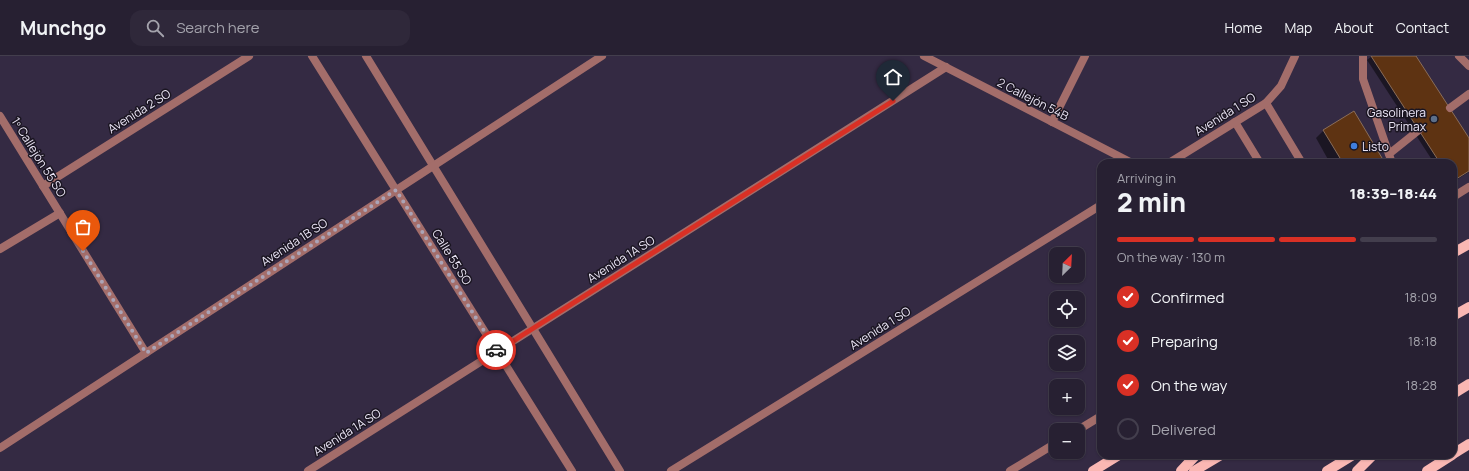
<!DOCTYPE html>
<html lang="en">
<head>
<meta charset="utf-8">
<style>
	:root { --surface:#272032; --page:#2f283a; --text:#f1f3f6; --muted:#a4a3ac; --line:#433e4d; --accent:#d93025 }
	body { margin:0; font-family:Manrope,sans-serif; background:var(--page); color:var(--text); height:100vh; display:flex; flex-direction:column; font-size:15px; white-space:nowrap }
	* { box-sizing:border-box; margin:0 }
	p { font-size:13px; color:var(--muted) }
	.icon { flex:none; width:22px; height:22px; fill:none; stroke:currentColor; stroke-width:2; stroke-linecap:round; stroke-linejoin:round }
	.map { position:relative; flex:1; overflow:hidden }
	.sheet { position:absolute; left:1097px; top:103px; width:360px; height:300px; display:flex; flex-direction:column; background:var(--surface); border-radius:12px; box-shadow:0 1px 3px #0004,0 0 0 1px var(--line) }
	.sheet>* { flex:none }
	.needle { width:26px; rotate:24deg }
	.fabs { position:absolute; left:1049px; top:191px; display:grid; gap:8px }
	.fabs a { display:grid; place-items:center; width:36px; height:36px; border-radius:8px; background:var(--surface); box-shadow:0 1px 3px #0004,0 0 0 1px var(--line); font-size:20px }
	.pin { position:absolute; display:grid; place-items:center; width:34px; height:34px; color:#fff; margin:-41px -17px; border-radius:50% 50% 50% 0; rotate:-45deg; box-shadow:0 0 4px #0007 }
	.pin .icon { rotate:45deg }
	.courier { position:absolute; display:grid; place-items:center; width:40px; height:40px; margin:-20px; border:3px solid #d93025; border-radius:50%; background:#fff; color:#222; box-shadow:0 1px 5px #0007 }
	.headline em { font-style:normal; font-weight:800 }
	.headline div { display:flex; flex-direction:column-reverse }
	.headline { display:flex; align-items:center; justify-content:space-between; height:68px; padding:0 20px }
	h1 { font-size:26px; font-weight:800; line-height:30px }
	.bar { display:grid; grid-template-columns:repeat(4,1fr); gap:6px 4px; align-content:center; height:48px; padding:0 20px }
	.bar i { height:5px; border-radius:3px; background:var(--line) }
	.bar .active { background:var(--accent) }
	.bar p { grid-column:span 4 }
	ol { padding:0 20px; list-style:none }
	li { display:flex; align-items:center; gap:12px; height:44px }
	li p { margin-inline-start:auto }
	li .icon { padding:4px; border-radius:50%; background:var(--accent); color:#fff; stroke-width:4 }
	li:last-child { color:var(--muted) }
	li i { width:22px; height:22px; border:2px solid var(--line); border-radius:50% }
	header { display:flex; align-items:center; gap:24px; box-sizing:border-box; height:56px; padding:0 20px; background:var(--surface); border-bottom:1px solid var(--line) }
	header strong { font-size:19px }
	nav { display:flex; gap:22px; margin-inline-start:auto; font-size:14px }
	.search { width:280px; height:36px; background:var(--page); display:flex; align-items:center; gap:10px; box-sizing:border-box; padding:0 14px; border-radius:12px; color:var(--muted); font-size:15px }
	.map>svg:first-child { display:block }
	.shadow { fill:#0007 }
	.building { fill:#5e3312; stroke:#8a6d59 }
	.lines { fill:none; stroke-linecap:round; stroke-linejoin:round }
	.service { stroke:#a36d6a; stroke-width:8 }
	.minor { stroke:#a36d6a; stroke-width:8 }
	.primary { stroke:#fab7b3; stroke-width:10 }
	.done { stroke:#aba4b7; stroke-width:4; stroke-dasharray:0 7.2 }
	.route { stroke:#d93025; stroke-width:5 }
	.service-dot { fill:#5c6f8a; stroke:#1a1521; stroke-width:1.5 }
	.shop-dot { fill:#3f7fe0; stroke:#1a1521; stroke-width:1.5 }
	.labels { text-anchor:middle; dominant-baseline:central; stroke-width:3; stroke-linejoin:round; paint-order:stroke }
	.street-label { font-size:12px; fill:#ebe5f6; stroke:#1a1521 }
	.poi-label { font-size:12px; fill:#ebe5f6; stroke:#1a1521; text-anchor:end }
</style>
</head>
<body>
<header>
<strong>Munchgo</strong>
<div class="search"><svg class="icon" aria-label="search" viewBox="0 0 24 24"><circle cx="10" cy="10" r="6"/><path d="M15 15l6 6"/></svg>Search here</div>
<nav><a>Home</a><a>Map</a><a>About</a><a>Contact</a></nav>
</header>
<div class="map">
<svg width="1469" height="415" viewBox="0 0 1469 415">
	<rect width="100%" height="100%" fill="#342a43"/>
	<g class="shadow">
		<path d="M1372 0H1415L1469 83V116L1453 126V107H1434L1367 4Z"/>
		<path d="M1353 56 1384 107H1330L1316 82 1323 75Z"/>
	</g>
	<g class="building">
		<path d="M1371 0H1416L1469 82V115L1453 125V107H1440Z"/>
		<path d="M1354 55 1385 107H1343L1323 74Z"/>
	</g>
	<g class="lines">
		<g class="service">
			<path d="M1363 0V23L1392 107"/>
			<path d="M1459 0 1469 10"/>
			<path d="M1450 52 1469 38"/>
			<path d="M1389 98 1419 74"/>
		</g>
		<g class="minor">
			<path d="M312 0 572 415"/>
			<path d="M366 0 620 415"/>
			<path d="M924 0 1132 107"/>
			<path d="M1266 47 1302 107"/>
			<path d="M0 60 146 297"/>
			<path d="M1052 66 1085 0"/>
			<path d="M1235 66 1260 107"/>
			<path d="M1169 107 1266 47 1281 30 1295 0"/>
			<path d="M43 130 249 0"/>
			<path d="M1453 141 1469 131"/>
			<path d="M0 193 60 157"/>
			<path d="M1078 374 1101 360"/>
			<path d="M0 392 602 0"/>
			<path d="M308 415 946 11"/>
			<path d="M671 415 1101 149"/>
			<path d="M1010 415 1056 387"/>
		</g>
		<g class="primary">
			<path d="M1453 197 1469 188"/>
			<path d="M1453 260 1469 251"/>
			<path d="M1453 338 1469 328"/>
			<path d="M1453 398 1469 388"/>
			<path d="M1093 415 1119 399"/>
			<path d="M1181 415 1196 399"/>
			<path d="M1194 415 1221 399"/>
			<path d="M1327 415 1353 399"/>
			<path d="M1357 415 1373 399"/>
			<path d="M1427 415 1452 399"/>
		</g>
	</g>
	<g class="lines">
		<path class="done" d="M83 195 146 297 396 134 496 294"/>
		<path class="route" d="M496 294 497 296 521 280 893 45"/>
	</g>
	<circle class="service-dot" cx="1434" cy="63" r="4"/>
	<circle class="shop-dot" cx="1354" cy="90" r="4"/>
	<g class="labels">
		<g class="street-label">
			<text transform="translate(1033 43) rotate(27)">2 Callejón 54B</text>
			<text transform="translate(139 55) rotate(-32)">Avenida 2 SO</text>
			<text transform="translate(1225 58) rotate(-32)">Avenida 1 SO</text>
			<text transform="translate(39 101) rotate(58)">1º Callejón 55 SO</text>
			<text transform="translate(294 186) rotate(-33)">Avenida 1B SO</text>
			<text transform="translate(452 201) rotate(58)">Calle 55 SO</text>
			<text transform="translate(621 203) rotate(-32)">Avenida 1A SO</text>
			<text transform="translate(880 272) rotate(-32)">Avenida 1 SO</text>
			<text transform="translate(347 376) rotate(-32)">Avenida 1A SO</text>
		</g>
		<g class="poi-label">
			<text x="1426" y="56">Gasolinera<tspan x="1426" dy="14">Primax</tspan></text>
			<text x="1362" y="90" text-anchor="start">Listo</text>
		</g>
	</g>
</svg>
<div class="fabs">
<a><svg class="needle" viewBox="-14 -14 28 28"><path d="M0-13l5 13h-10z" fill="#e53935"/><path d="M0 13l5-13h-10z" fill="#a4a3ac"/></svg></a>
<a><svg class="icon" aria-label="locate" viewBox="0 0 24 24"><circle cx="12" cy="12" r="6"/><path d="M12 2v4M12 18v4M2 12h4M18 12h4"/></svg></a>
<a><svg class="icon" aria-label="layers" viewBox="0 0 24 24"><path d="M12 4l9 5-9 5-9-5zM3 14l9 5 9-5"/></svg></a>
<a>+</a>
<a>−</a>
</div>
<div class="pin" style="left:83px;top:195px;background:#ea580c"><svg class="icon" aria-label="bag" viewBox="0 0 24 24"><path d="M5 8h14l-1 12H6zM9 8a3 3 0 0 1 6 0"/></svg></div>
<div class="pin" style="left:893px;top:45px;background:#1f2937"><svg class="icon" aria-label="home" viewBox="0 0 24 24"><path d="M3 11l9-7 9 7M6 9v11h12V9"/></svg></div>
<div class="courier" style="left:496px;top:294px"><svg class="icon" aria-label="car" viewBox="0 0 24 24"><path d="M5 17H2v-5l4-1 3-4h7l3 4 3 1v5h-3M9 17h6M6 11h13"/><circle cx="7" cy="17" r="2"/><circle cx="17" cy="17" r="2"/></svg></div>
<section class="sheet">
<div class="headline"><div><h1>2 min</h1><p>Arriving in</p></div><em>18:39–18:44</em></div>
<div class="bar"><i class="active"></i><i class="active"></i><i class="active"></i><i></i><p>On the way · 130 m</p></div>
<ol>
<li><svg class="icon" aria-label="check" viewBox="0 0 24 24"><path d="M5 12l5 5 9-10"/></svg>Confirmed<p>18:09</p></li>
<li><svg class="icon" aria-label="check" viewBox="0 0 24 24"><path d="M5 12l5 5 9-10"/></svg>Preparing<p>18:18</p></li>
<li><svg class="icon" aria-label="check" viewBox="0 0 24 24"><path d="M5 12l5 5 9-10"/></svg>On the way<p>18:28</p></li>
<li><i></i>Delivered</li>
</ol>
</section>
</div>
</body>
</html>
